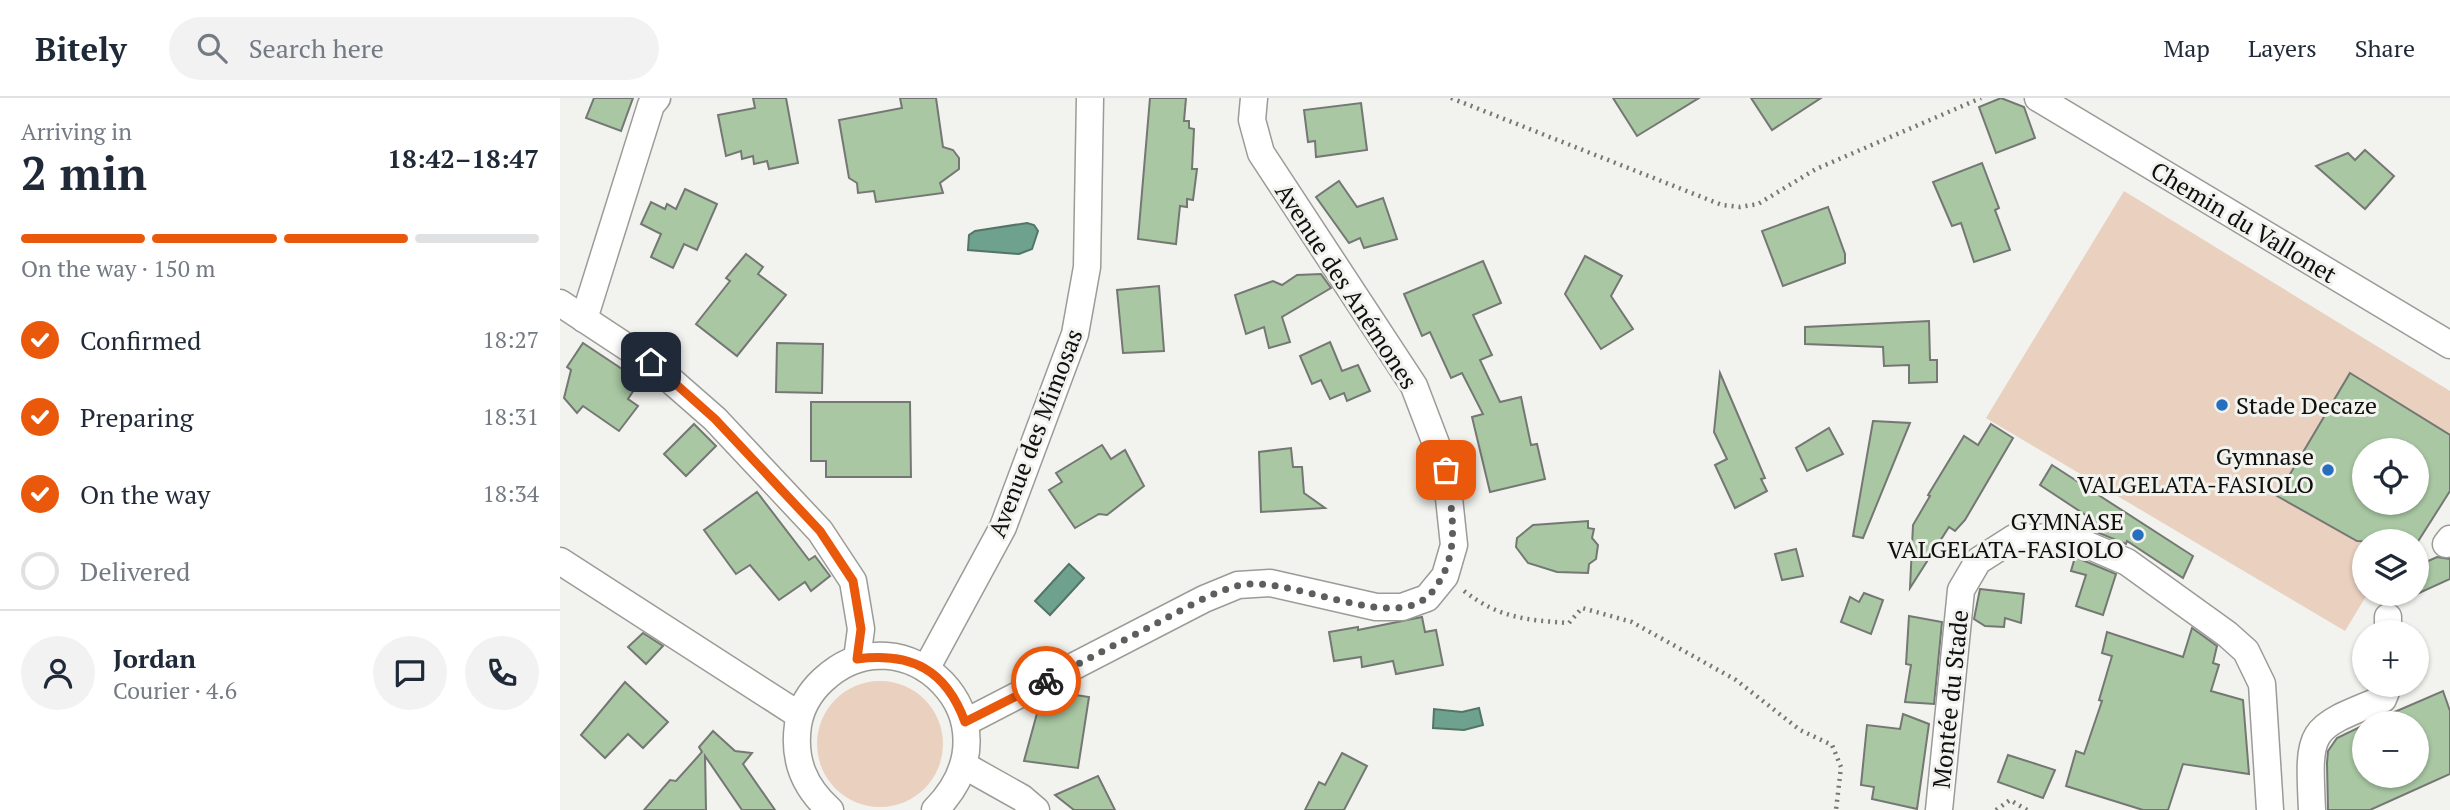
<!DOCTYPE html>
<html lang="en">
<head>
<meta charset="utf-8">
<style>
	:root { --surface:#fff; --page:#f2f2f3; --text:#1f2937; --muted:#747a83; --line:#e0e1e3; --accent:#ea580c }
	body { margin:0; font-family:"PT Serif",serif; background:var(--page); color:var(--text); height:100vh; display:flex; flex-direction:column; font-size:26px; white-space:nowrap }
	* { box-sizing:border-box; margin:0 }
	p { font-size:23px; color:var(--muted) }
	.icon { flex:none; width:38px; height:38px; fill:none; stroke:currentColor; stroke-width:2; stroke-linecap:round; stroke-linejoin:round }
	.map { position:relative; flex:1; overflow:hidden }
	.panel { display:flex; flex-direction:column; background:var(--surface); width:560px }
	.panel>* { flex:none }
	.tools { position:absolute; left:1792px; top:340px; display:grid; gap:14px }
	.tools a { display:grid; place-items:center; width:77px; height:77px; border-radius:50%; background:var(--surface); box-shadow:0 2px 5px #0004; font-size:35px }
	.pin { position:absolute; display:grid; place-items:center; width:60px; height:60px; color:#fff; margin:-30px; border-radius:14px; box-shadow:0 4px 10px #0006 }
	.courier { position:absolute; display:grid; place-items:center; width:70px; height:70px; margin:-35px; border:5px solid #ea580c; border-radius:50%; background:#fff; color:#222; box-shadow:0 2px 9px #0007 }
	.head em { font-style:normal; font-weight:600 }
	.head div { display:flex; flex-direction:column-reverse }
	.head { display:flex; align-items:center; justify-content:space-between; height:119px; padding:0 21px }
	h1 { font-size:46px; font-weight:600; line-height:52px }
	.bar { display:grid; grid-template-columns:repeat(4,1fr); gap:10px 7px; align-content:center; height:84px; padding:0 21px }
	.bar i { height:9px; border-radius:5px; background:var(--line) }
	.bar .selected { background:var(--accent) }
	.bar p { grid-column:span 4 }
	.line { display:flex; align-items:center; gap:18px; padding:0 21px; border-top:2px solid var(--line) }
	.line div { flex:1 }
	.round { display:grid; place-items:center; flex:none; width:74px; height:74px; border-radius:37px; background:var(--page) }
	ol { padding:0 21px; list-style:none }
	li { display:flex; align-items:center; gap:21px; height:77px }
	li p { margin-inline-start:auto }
	li .icon { padding:7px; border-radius:50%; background:var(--accent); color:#fff; stroke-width:4 }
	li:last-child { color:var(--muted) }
	li i { width:38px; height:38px; border:4px solid var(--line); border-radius:50% }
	header { display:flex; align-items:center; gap:42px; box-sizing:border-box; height:98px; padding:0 35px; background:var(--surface); border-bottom:2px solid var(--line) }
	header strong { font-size:33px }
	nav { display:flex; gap:38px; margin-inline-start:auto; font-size:24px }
	.search { width:490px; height:63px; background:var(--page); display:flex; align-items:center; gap:18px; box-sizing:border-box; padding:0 24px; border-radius:38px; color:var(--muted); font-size:26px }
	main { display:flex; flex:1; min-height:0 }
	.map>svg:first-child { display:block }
	.green { fill:#e9d0bf; fill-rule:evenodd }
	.water { fill:#6ea18e; stroke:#527567; stroke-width:2 }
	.building { fill:#a8c7a2; stroke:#747773; stroke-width:2; fill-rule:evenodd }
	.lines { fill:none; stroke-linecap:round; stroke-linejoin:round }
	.minor-casing { stroke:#9b9c97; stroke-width:29 }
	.path { stroke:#777774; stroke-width:4.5; stroke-dasharray:2 5; stroke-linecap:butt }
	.minor { stroke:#fff; stroke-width:26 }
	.done { stroke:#5e5e5c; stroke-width:7; stroke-dasharray:0 12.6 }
	.route { stroke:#ea580c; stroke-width:9 }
	.poi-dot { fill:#266ebe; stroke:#f2f2ee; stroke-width:2.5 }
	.labels { text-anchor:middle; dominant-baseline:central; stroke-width:6; stroke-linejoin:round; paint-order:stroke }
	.street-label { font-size:24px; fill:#0f0f0d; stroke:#f2f2ee }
	.poi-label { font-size:24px; fill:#0f0f0d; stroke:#f2f2ee; text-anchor:end }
</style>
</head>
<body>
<header>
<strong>Bitely</strong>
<div class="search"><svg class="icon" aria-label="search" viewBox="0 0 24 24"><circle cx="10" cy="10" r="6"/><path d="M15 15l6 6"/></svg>Search here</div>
<nav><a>Map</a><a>Layers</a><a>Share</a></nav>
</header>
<main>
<section class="panel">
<div class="head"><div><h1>2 min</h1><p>Arriving in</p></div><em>18:42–18:47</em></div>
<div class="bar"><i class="selected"></i><i class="selected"></i><i class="selected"></i><i></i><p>On the way · 150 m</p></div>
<ol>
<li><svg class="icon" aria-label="check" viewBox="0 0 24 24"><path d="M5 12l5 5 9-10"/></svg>Confirmed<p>18:27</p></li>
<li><svg class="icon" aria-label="check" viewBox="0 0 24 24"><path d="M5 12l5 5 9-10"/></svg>Preparing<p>18:31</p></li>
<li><svg class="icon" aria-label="check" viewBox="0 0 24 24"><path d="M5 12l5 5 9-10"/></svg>On the way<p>18:34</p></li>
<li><i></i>Delivered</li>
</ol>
<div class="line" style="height:126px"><a class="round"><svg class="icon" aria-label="person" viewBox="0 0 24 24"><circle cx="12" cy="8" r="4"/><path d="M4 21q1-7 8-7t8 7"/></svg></a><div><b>Jordan</b><p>Courier · 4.6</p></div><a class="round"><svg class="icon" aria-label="chat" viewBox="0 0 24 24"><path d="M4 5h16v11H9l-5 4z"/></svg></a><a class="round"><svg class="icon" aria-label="phone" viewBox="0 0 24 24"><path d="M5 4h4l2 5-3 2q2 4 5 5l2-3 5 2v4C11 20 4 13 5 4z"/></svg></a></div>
</section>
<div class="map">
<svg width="1890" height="712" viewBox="0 0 1890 712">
	<rect width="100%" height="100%" fill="#f2f2ee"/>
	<g class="green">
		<path d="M1564 93 1890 293V361L1840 443H1804V495H1808L1785 533 1426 320ZM1804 352H1857V404H1804Z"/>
		<circle cx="320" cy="646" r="63"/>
	</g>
	<g class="water">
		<path d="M467 125 474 127 478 133 472 151 459 156 408 152 409 137 415 133Z"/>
		<path d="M509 466 524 480 490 517 475 503Z"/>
		<path d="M919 610 923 627 904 632 873 630 874 611 902 614Z"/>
	</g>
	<g class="building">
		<path d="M34 0H73L61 33 26 20Z"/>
		<path d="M193 0H226L238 65 209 71 207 63 194 66 193 58 182 61 181 53 166 58 158 17 195 10Z"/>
		<path d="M340 0H376L383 49 393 52 399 60V71L380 85 383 95 316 104 314 93 298 95 297 85 289 80 279 22 342 10Z"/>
		<path d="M590 0H626L624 23H629V30L634 31 632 71H637L633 102 627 101V109L620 108 616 146 578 141Z"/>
		<path d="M1053 0H1139L1077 38Z"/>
		<path d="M1191 0H1261L1212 32Z"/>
		<path d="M1441 0 1464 9 1475 40 1436 55 1419 9Z"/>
		<path d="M801 5 807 52 756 59 755 43 748 44 744 12Z"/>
		<path d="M1805 52 1834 78 1805 111 1756 68 1788 55 1795 62Z"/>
		<path d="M1422 65 1439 110 1435 112 1450 152 1414 164 1401 125 1392 128 1373 84Z"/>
		<path d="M779 83 797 109 823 100 837 141 804 150 800 140 789 145 756 99Z"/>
		<path d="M125 91 157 106 137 152 124 146 113 170 91 159 101 136 81 126 91 104 105 111 107 106 116 111Z"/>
		<path d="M1268 109 1285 156V165L1223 188 1202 133Z"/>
		<path d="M186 156 203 169 198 176 226 197 177 258 136 226 170 183 166 180Z"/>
		<path d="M1025 158 1062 178 1051 198 1073 231 1041 251 1005 196Z"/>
		<path d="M923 163 941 205 913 217 932 257 920 262 940 304 961 299 971 347 977 346 985 381 930 394 912 319 923 316 902 275 891 280 870 234 862 238 844 196Z"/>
		<path d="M761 176 771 190 722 219 730 244 709 250 704 229 686 236 675 197 713 183 722 187 737 177Z"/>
		<path d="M599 188 604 253 563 255 557 192Z"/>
		<path d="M1369 223 1370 262H1377V284L1349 285V267L1324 268 1323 249 1245 246V229Z"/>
		<path d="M770 244 782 273 798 267 810 293 787 303 784 295 770 301 761 282 752 286 740 258Z"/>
		<path d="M23 245 80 283 68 301 78 308 59 333 23 308 17 315 4 300 11 272 7 269Z"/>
		<path d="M217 245 263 246 262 295 216 294Z"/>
		<path d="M1160 275 1205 380 1201 381 1207 393 1175 410 1155 367 1167 361 1154 334Z"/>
		<path d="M1790 275 1890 337V393L1857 445 1797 443 1717 398ZM1804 352H1857V404H1804Z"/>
		<path d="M251 304H350L351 379H266V363H251Z"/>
		<path d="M1313 323 1350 325 1303 440 1293 438Z"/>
		<path d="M134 326 156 348 126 378 104 356Z"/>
		<path d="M1431 326 1453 340 1405 422 1395 433 1389 429 1350 490 1353 427 1370 398 1368 397 1404 338 1418 347Z"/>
		<path d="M1269 330 1283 356 1247 373 1236 350Z"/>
		<path d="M542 347 551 361 565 352 584 388 547 417 539 416 515 430 489 392 502 384 496 375Z"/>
		<path d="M731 350 733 369H742L744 395 765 410 701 414 699 354Z"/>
		<path d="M1492 367 1633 458 1623 480 1567 443 1566 446 1524 429 1527 418 1480 387Z"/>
		<path d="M197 394 249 462 255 458 270 478 251 493 245 484 219 502 190 467 176 476 144 432Z"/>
		<path d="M1028 423V430L1034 431 1032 440 1038 447 1036 461 1029 466 1028 475 997 474 968 465 956 449 957 440 973 427Z"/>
		<path d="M1236 451 1243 478 1222 482 1215 456Z"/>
		<path d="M1515 459 1556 476 1543 517 1516 508 1526 477 1511 473Z"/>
		<path d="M1877 459 1890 461V481L1857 496V468Z"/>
		<path d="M1420 491 1464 496 1461 525 1445 520 1444 529 1425 528 1414 521Z"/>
		<path d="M1304 495 1323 502 1311 536 1281 524 1290 499 1299 504Z"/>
		<path d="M1349 518 1382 524 1374 606 1345 604 1351 567 1346 566Z"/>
		<path d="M862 519 865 534 876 532 883 567 836 576 833 563 802 569 801 559 774 563 769 534 798 529V532Z"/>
		<path d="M1632 530 1657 548 1653 565 1659 567 1651 593 1683 602 1689 676 1623 666 1608 712H1583L1506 688 1516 653 1524 656 1542 603 1539 602 1552 558 1542 555 1547 534 1623 559Z"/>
		<path d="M83 535 103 548 86 566 68 549Z"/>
		<path d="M65 584 108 624 83 650 68 636 45 660 21 637Z"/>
		<path d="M1883 593 1890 613V676L1810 712H1768L1767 665 1768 653 1777 640 1804 627V677H1857V625H1809Z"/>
		<path d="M503 595 529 599 518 670 464 663 479 608 501 611Z"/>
		<path d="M1343 616 1369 626 1357 711 1312 701 1314 689 1301 687 1307 627 1340 631Z"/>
		<path d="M153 633 175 653 192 655 183 666 215 712H182L145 658 146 712H84L110 682 116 683 142 654 139 649Z"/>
		<path d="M782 655 807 668 784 712H745L759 684 765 687Z"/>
		<path d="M1448 657 1495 672 1483 700 1438 684Z"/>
		<path d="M538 678 555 712H514L495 697Z"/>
	</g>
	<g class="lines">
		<g class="minor-casing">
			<g id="minor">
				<path d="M1478 0 1890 247"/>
				<path d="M0 205 91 265 155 321 260 433 293 483 301 531 297 561"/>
				<path d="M24 221 91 7 97 0"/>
				<path d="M1886 446 1890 441"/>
				<path d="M0 463 239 617"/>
				<path d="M1828 519V534"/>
				<path d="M366 571 443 429 515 236 527 169 530 0"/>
				<path d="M406 624 644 501 678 487 710 485 816 509H842L867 500 885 478 894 447 886 372 854 288 701 55 692 22 694 0"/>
				<path d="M405 668 462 700 476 712"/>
				<path d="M270 712C244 689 233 662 238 627 241 609 250 594 263 582 342 507 465 621 375 712"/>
				<path d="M1379 712 1401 492 1418 463 1454 440 1509 439 1567 464 1667 536 1686 553 1702 586 1710 712"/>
				<path d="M1752 712C1748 630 1748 631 1823 601L1829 586"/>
			</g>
		</g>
		<g class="path">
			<path d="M891 0 1162 107 1180 109 1198 106 1256 71 1421 0"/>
			<path d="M904 493C939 520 966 522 1009 525L1022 510 1072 524 1176 582 1240 632 1272 647 1281 669 1276 712"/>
			<path d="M1436 712 1450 702 1467 712"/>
		</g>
		<use href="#minor" class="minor"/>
	</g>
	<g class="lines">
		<path class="done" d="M486 583C524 563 562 543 599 524 624 511 650 495 677 488 729 474 836 539 872 494 902 457 892 415 886 372"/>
		<path class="route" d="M91 264 155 321 260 433 293 483 301 531 297 561C352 554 386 572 405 624L486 583"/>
	</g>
	<g class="poi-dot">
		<circle cx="1662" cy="307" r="7"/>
		<circle cx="1768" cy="372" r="7"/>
		<circle cx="1578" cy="437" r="7"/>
	</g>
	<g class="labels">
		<g class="street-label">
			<text transform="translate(1684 124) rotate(31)">Chemin du Vallonet</text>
			<text transform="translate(787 188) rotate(57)">Avenue des Anémones</text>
			<text transform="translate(475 335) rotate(-69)">Avenue des Mimosas</text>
			<text transform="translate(1390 601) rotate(-84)">Montée du Stade</text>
		</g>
		<g class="poi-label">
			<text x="1676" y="307" text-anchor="start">Stade Decaze</text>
			<text x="1754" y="358">Gymnase<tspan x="1754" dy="28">VALGELATA-FASIOLO</tspan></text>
			<text x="1564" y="423">GYMNASE<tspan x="1564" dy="28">VALGELATA-FASIOLO</tspan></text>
		</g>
	</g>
</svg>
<div class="tools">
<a><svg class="icon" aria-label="locate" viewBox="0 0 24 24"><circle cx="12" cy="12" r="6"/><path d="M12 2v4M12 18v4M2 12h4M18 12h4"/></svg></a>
<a><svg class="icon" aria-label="layers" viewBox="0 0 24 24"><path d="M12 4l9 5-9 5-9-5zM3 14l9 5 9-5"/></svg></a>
<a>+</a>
<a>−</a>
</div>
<div class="pin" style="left:886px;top:372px;background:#ea580c"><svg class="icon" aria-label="bag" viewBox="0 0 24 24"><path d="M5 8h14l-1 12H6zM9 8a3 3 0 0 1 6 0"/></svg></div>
<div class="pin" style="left:91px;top:264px;background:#1f2937"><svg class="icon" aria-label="home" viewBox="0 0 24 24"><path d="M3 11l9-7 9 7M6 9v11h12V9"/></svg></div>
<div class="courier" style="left:486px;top:583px"><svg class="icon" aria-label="bike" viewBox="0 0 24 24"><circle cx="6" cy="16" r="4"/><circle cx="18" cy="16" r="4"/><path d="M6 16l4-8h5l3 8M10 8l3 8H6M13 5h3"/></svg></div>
</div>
</main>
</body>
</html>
